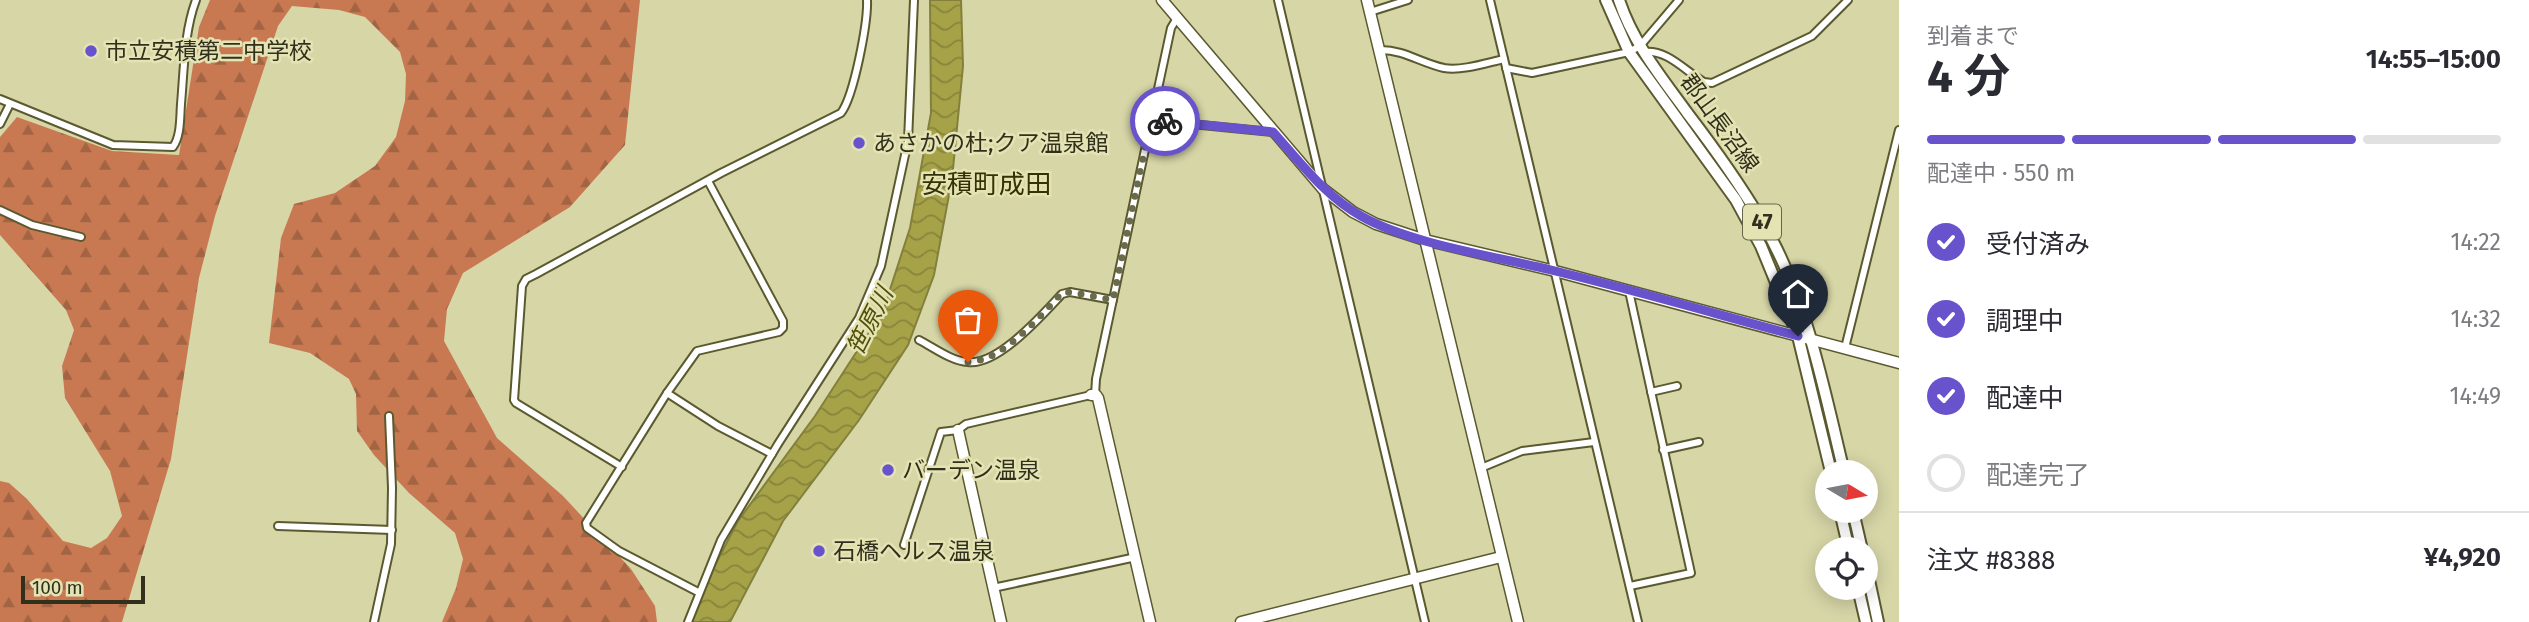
<!DOCTYPE html>
<html lang="ja">
<head>
<meta charset="utf-8">
<style>
	:root { --surface:#fff; --page:#f2f2f3; --text:#2b2b33; --muted:#7c7c81; --line:#e1e1e2; --accent:#6853cc }
	body { margin:0; font-family:"Fira Sans","Noto Sans JP",sans-serif; background:var(--page); color:var(--text); height:100vh; display:flex; flex-direction:column; font-size:26px; white-space:nowrap }
	* { box-sizing:border-box; margin:0 }
	p { font-size:23px; color:var(--muted) }
	.icon { flex:none; width:38px; height:38px; fill:none; stroke:currentColor; stroke-width:2; stroke-linecap:round; stroke-linejoin:round }
	.map { position:relative; flex:1; overflow:hidden }
	.sheet { display:flex; flex-direction:column; background:var(--surface); width:630px }
	.sheet>* { flex:none }
	.needle { width:46px; rotate:100deg }
	.tools { position:absolute; left:1815px; top:460px; display:grid; gap:14px }
	.tools a { display:grid; place-items:center; width:63px; height:63px; border-radius:50%; background:var(--surface); box-shadow:0 4px 18px #0003; font-size:35px }
	.scale { position:absolute; left:21px; bottom:18px; width:124px; box-sizing:border-box; padding-left:7px; border:4px solid #30301d; border-top:0; font-size:19px; line-height:24px; white-space:nowrap; color:#30301d; -webkit-text-stroke:5px #e4e3b4; paint-order:stroke }
	.pin { position:absolute; display:grid; place-items:center; width:60px; height:60px; color:#fff; margin:-72px -30px; border-radius:50% 50% 50% 0; rotate:-45deg; box-shadow:0 0 7px #0007 }
	.pin .icon { rotate:45deg }
	.courier { position:absolute; display:grid; place-items:center; width:70px; height:70px; margin:-35px; border:5px solid #6853cc; border-radius:50%; background:#fff; color:#222; box-shadow:0 2px 9px #0007 }
	.summary em { font-style:normal; font-weight:700 }
	.summary div { display:flex; flex-direction:column-reverse }
	.summary { display:flex; align-items:center; justify-content:space-between; height:119px; padding:0 28px }
	h1 { font-size:46px; font-weight:700; line-height:52px }
	.bar { display:grid; grid-template-columns:repeat(4,1fr); gap:10px 7px; align-content:center; height:84px; padding:0 28px }
	.bar i { height:9px; border-radius:5px; background:var(--line) }
	.bar .current { background:var(--accent) }
	.bar p { grid-column:span 4 }
	.line { display:flex; align-items:center; gap:18px; padding:0 28px; border-top:2px solid var(--line) }
	.line div { flex:1 }
	ol { padding:0 28px; list-style:none }
	li { display:flex; align-items:center; gap:21px; height:77px }
	li p { margin-inline-start:auto }
	li .icon { padding:7px; border-radius:50%; background:var(--accent); color:#fff; stroke-width:4 }
	li:last-child { color:var(--muted) }
	li i { width:38px; height:38px; border:4px solid var(--line); border-radius:50% }
	main { display:flex; flex:1; min-height:0 }
	.map>svg:first-child { display:block }
	.forest { fill:url(#forest-firs) }
	.water { fill:url(#water-waves); stroke:#83803b; stroke-width:2 }
	.lines { fill:none; stroke-linecap:round; stroke-linejoin:round }
	.street-casing { stroke:#5b592f; stroke-width:10 }
	.secondary-casing { stroke:#5b592f; stroke-width:13 }
	.primary-casing { stroke:#5b592f; stroke-width:14 }
	.street { stroke:#fff; stroke-width:6 }
	.secondary { stroke:#fff; stroke-width:10 }
	.primary { stroke:#fff; stroke-width:10 }
	.done { stroke:#6a6a4d; stroke-width:7; stroke-dasharray:0 12.6 }
	.route { stroke:#6853cc; stroke-width:9 }
	.poi-dot { fill:#6853cc; stroke:#e4e3b4; stroke-width:2.5 }
	.labels { text-anchor:middle; dominant-baseline:central; stroke-width:5; stroke-linejoin:round; paint-order:stroke }
	.shield { fill:#e4e3b4; stroke:#66664a; stroke-width:2 }
	.shield-label { font-size:21px; font-weight:bold; fill:#30301d }
	.poi-label { font-size:23px; fill:#30301d; stroke:#e4e3b4; text-anchor:start }
	.street-label { font-size:23px; fill:#30301d; stroke:#e4e3b4 }
	.water-label { font-size:24px; font-style:italic; fill:#524f08; stroke:#e4e3b4 }
	.quarter-label { font-size:26px; fill:#343204; stroke:#e4e3b4 }
</style>
</head>
<body>
<main>
<div class="map">
<svg width="1899" height="622" viewBox="0 0 1899 622">
	<defs>
		<pattern id="forest-firs" width="22" height="20" patternUnits="userSpaceOnUse" patternTransform="scale(1.75)"><rect width="22" height="20" fill="#c87952"/><path d="M5 1l3.5 6h-7zM16 11l3.5 6h-7z" fill="#a36443"/></pattern>
		<pattern id="water-waves" width="16" height="10" patternUnits="userSpaceOnUse" patternTransform="scale(1.75)"><rect width="16" height="10" fill="#a6a248"/><path d="M0 5q4-4 8 0t8 0" fill="none" stroke="#88843b"/></pattern>
	</defs>
	<rect width="100%" height="100%" fill="#d7d6a7"/>
	<path class="forest" d="M210 0H640L625 145 570 207 463 273 447 309 444 341 497 438 563 496 631 569 655 606 657 622H442L456 588 463 559 455 533 409 493 374 455 357 431 356 394 349 379 310 353 269 343 281 238 294 204 335 193 375 166 396 137 405 101 406 74 400 52 365 17 339 10 292 6 278 26 215 216 199 278 171 459 122 622H0V481L9 483 27 499 63 541 91 548 107 538 122 516 110 471 65 398 62 366 74 330 66 310 0 235V137L17 117 112 151 179 155 199 27Z"/>
	<path class="water" d="M930 0H961L963 66 952 179 934 275 908 345 859 420 783 521 730 622H690L700 594 738 521 815 416 883 311 910 228 931 113Z"/>
	<g class="lines">
		<g class="street-casing">
			<g id="street">
				<path d="M1278 0 1425 622"/>
				<path d="M1490 0 1638 622"/>
				<path d="M1370 12 1408 0"/>
				<path d="M1381 50C1404 50 1421 63 1444 68 1462 71 1486 63 1504 59"/>
				<path d="M1644 52C1667 49 1685 71 1704 82L1712 83 1812 36 1848 0"/>
				<path d="M1506 68 1532 73 1629 52 1640 46 1679 0"/>
				<path d="M0 99 113 145 173 147C181 136 180 117 181 104 184 70 184 32 196 0"/>
				<path d="M1151 120 1273 132"/>
				<path d="M0 124 10 104"/>
				<path d="M0 210 32 225 81 237"/>
				<path d="M1629 291 1691 573 1630 586"/>
				<path d="M919 340C933 347 951 361 968 362 998 366 1043 314 1062 294L1070 292 1113 300"/>
				<path d="M1845 348 1899 130"/>
				<path d="M1651 392 1677 386"/>
				<path d="M667 393 718 426 772 454"/>
				<path d="M1095 395 1096 379 1171 28 1177 18"/>
				<path d="M1663 450 1699 442"/>
				<path d="M622 467 516 403 514 400 522 286 526 279 536 274 721 173 841 113C854 96 868 22 867 0"/>
				<path d="M1481 468 1522 451 1594 442"/>
				<path d="M278 526 392 530"/>
				<path d="M904 545 941 432 958 430 966 424 1091 395"/>
				<path d="M993 588 1136 557"/>
				<path d="M698 592 619 551 587 528 586 523 667 393 697 351 779 332 783 328V321L708 181"/>
				<path d="M374 622 391 544 392 488 389 416"/>
				<path d="M688 622 721 540 778 444 859 318 881 266 908 141 914 0"/>
			</g>
		</g>
		<g class="secondary-casing">
			<g id="secondary">
				<path d="M1162 0 1323 189 1353 212 1376 224 1425 240 1555 271 1899 363"/>
				<path d="M1367 0 1518 622"/>
				<path d="M1091 395H1096L1098 398 1150 622"/>
				<path d="M958 430 1001 622"/>
				<path d="M1241 622 1501 557"/>
			</g>
		</g>
		<g class="primary-casing">
			<g id="primary">
				<path d="M1606 0 1629 52 1736 200 1761 246 1798 336 1831 472"/>
				<path d="M1619 0C1633 43 1662 78 1688 114 1714 148 1739 183 1761 220 1807 297 1823 386 1844 472"/>
				<path d="M1840 511 1849 550"/>
				<path d="M1853 511 1862 550"/>
				<path d="M1866 566 1878 622"/>
				<path d="M1858 588 1866 622"/>
			</g>
		</g>
		<use href="#street" class="street"/>
		<use href="#secondary" class="secondary"/>
		<use href="#primary" class="primary"/>
	</g>
	<g class="lines">
		<path class="done" d="M968 362C1002 362 1040 316 1062 293L1070 292 1113 300 1151 120 1165 121"/>
		<path class="route" d="M1165 121 1273 132C1300 162 1325 196 1361 216 1410 244 1494 256 1551 270 1634 290 1716 314 1798 336"/>
	</g>
	<g class="poi-dot">
		<circle cx="91" cy="51" r="7"/>
		<circle cx="859" cy="143" r="7"/>
		<circle cx="888" cy="470" r="7"/>
		<circle cx="819" cy="551" r="7"/>
	</g>
	<g class="labels">
		<rect class="shield" x="1743" y="204.5" width="38" height="35" rx="5"/>
		<g class="shield-label">
			<text x="1762" y="222">47</text>
		</g>
		<g class="poi-label">
			<text x="105" y="51">市立安積第二中学校</text>
			<text x="873" y="143">あさかの杜;クア温泉館</text>
			<text x="902" y="470">バーデン温泉</text>
			<text x="833" y="551">石橋ヘルス温泉</text>
		</g>
		<g class="street-label">
			<text transform="translate(1720 123) rotate(54)">郡山長沼線</text>
		</g>
		<g class="water-label">
			<text transform="translate(870 321) rotate(-63)">笹原川</text>
		</g>
		<g class="quarter-label">
			<text x="986" y="184">安積町成田</text>
		</g>
	</g>
</svg>
<div class="tools">
<a><svg class="needle" viewBox="-14 -14 28 28"><path d="M0-13l5 13h-10z" fill="#e53935"/><path d="M0 13l5-13h-10z" fill="#7c7c81"/></svg></a>
<a><svg class="icon" aria-label="locate" viewBox="0 0 24 24"><circle cx="12" cy="12" r="6"/><path d="M12 2v4M12 18v4M2 12h4M18 12h4"/></svg></a>
</div>
<div class="scale">100 m</div>
<div class="pin" style="left:968px;top:362px;background:#ea580c"><svg class="icon" aria-label="bag" viewBox="0 0 24 24"><path d="M5 8h14l-1 12H6zM9 8a3 3 0 0 1 6 0"/></svg></div>
<div class="pin" style="left:1798px;top:336px;background:#1f2937"><svg class="icon" aria-label="home" viewBox="0 0 24 24"><path d="M3 11l9-7 9 7M6 9v11h12V9"/></svg></div>
<div class="courier" style="left:1165px;top:121px"><svg class="icon" aria-label="bike" viewBox="0 0 24 24"><circle cx="6" cy="16" r="4"/><circle cx="18" cy="16" r="4"/><path d="M6 16l4-8h5l3 8M10 8l3 8H6M13 5h3"/></svg></div>
</div>
<section class="sheet">
<div class="summary"><div><h1>4 分</h1><p>到着まで</p></div><em>14:55–15:00</em></div>
<div class="bar"><i class="current"></i><i class="current"></i><i class="current"></i><i></i><p>配達中 · 550 m</p></div>
<ol>
<li><svg class="icon" aria-label="check" viewBox="0 0 24 24"><path d="M5 12l5 5 9-10"/></svg>受付済み<p>14:22</p></li>
<li><svg class="icon" aria-label="check" viewBox="0 0 24 24"><path d="M5 12l5 5 9-10"/></svg>調理中<p>14:32</p></li>
<li><svg class="icon" aria-label="check" viewBox="0 0 24 24"><path d="M5 12l5 5 9-10"/></svg>配達中<p>14:49</p></li>
<li><i></i>配達完了</li>
</ol>
<div class="line" style="height:91px"><div>注文 #8388</div><b>¥4,920</b></div>
</section>
</main>
</body>
</html>
